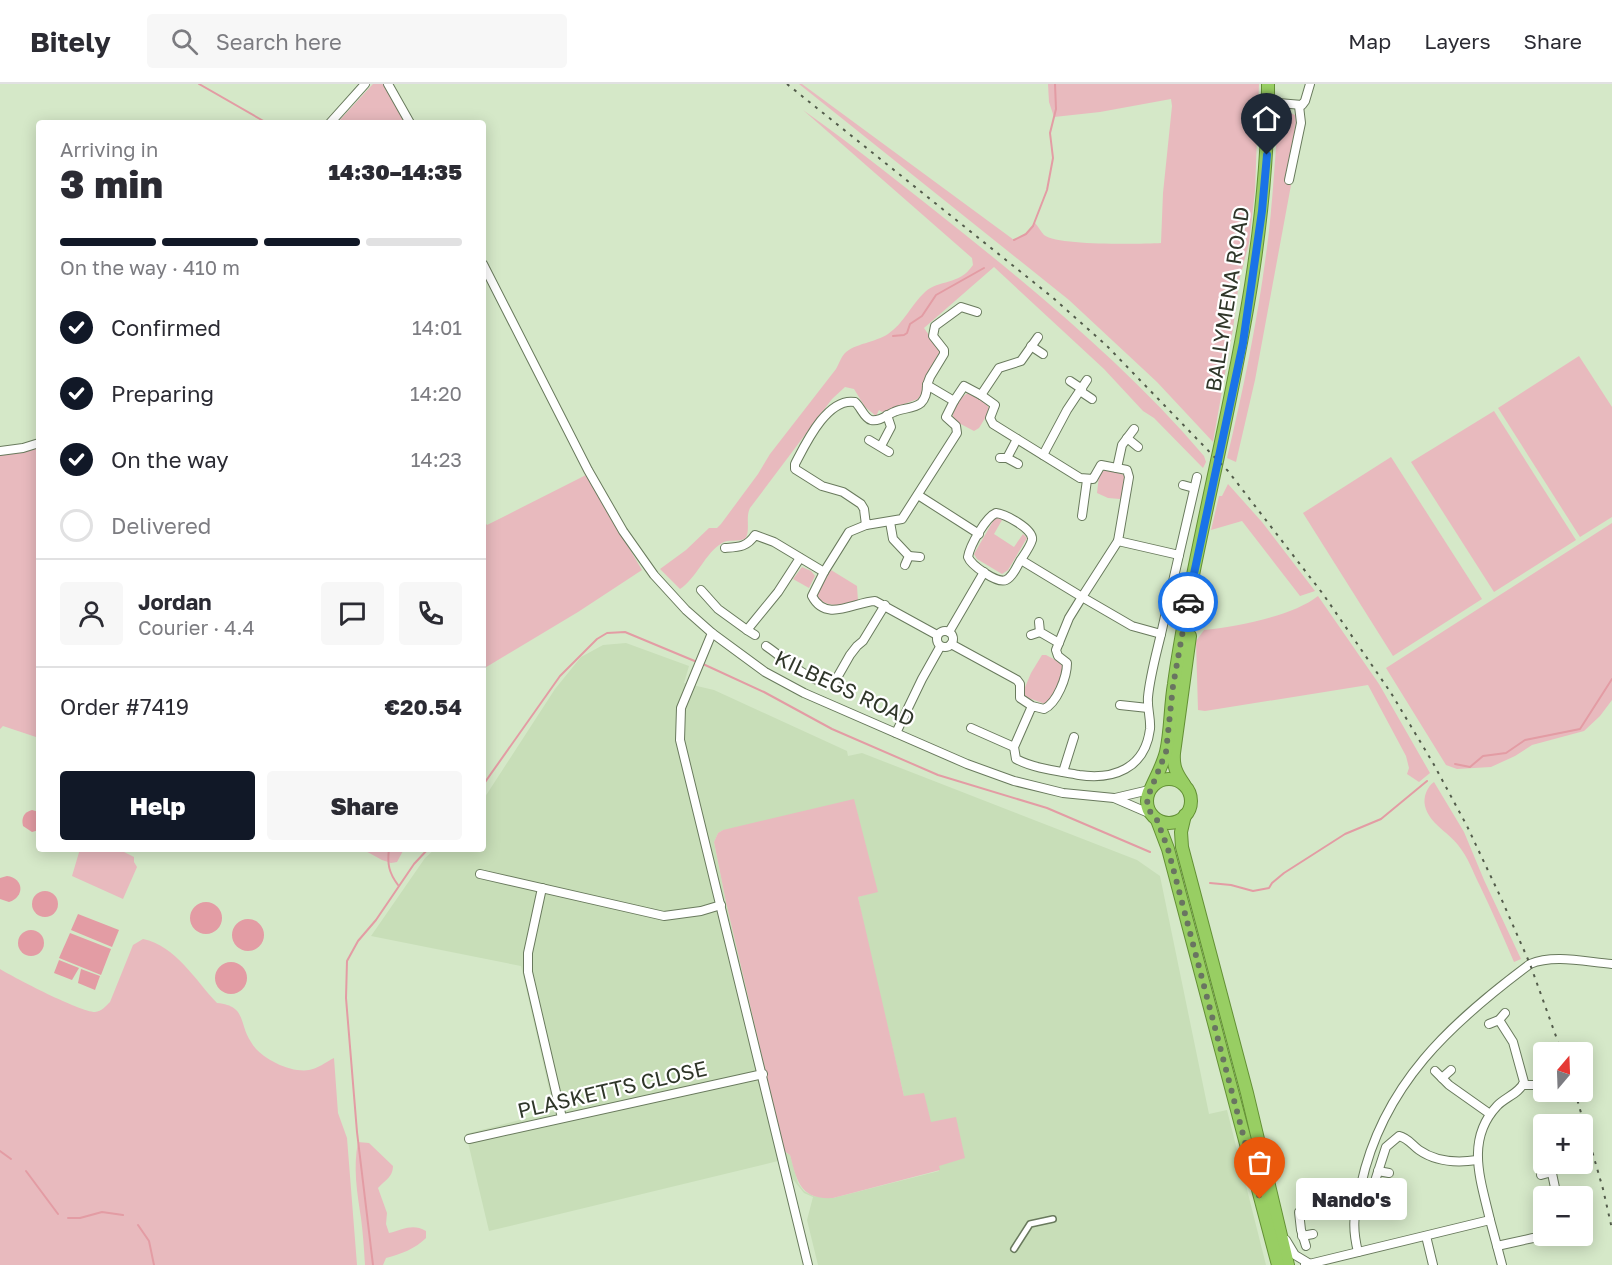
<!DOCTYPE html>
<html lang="en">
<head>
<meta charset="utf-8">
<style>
	:root { --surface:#fff; --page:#f7f7f7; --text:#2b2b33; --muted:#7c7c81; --line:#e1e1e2; --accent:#111827 }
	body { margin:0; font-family:"Golos Text",sans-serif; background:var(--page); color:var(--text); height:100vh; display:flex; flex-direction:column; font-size:22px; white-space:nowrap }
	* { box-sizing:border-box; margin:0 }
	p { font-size:20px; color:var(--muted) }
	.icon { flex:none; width:33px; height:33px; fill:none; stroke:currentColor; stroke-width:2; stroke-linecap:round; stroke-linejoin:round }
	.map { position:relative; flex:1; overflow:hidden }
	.side { position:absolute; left:36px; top:36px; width:450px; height:732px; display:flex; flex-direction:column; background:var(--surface); border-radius:6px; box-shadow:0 3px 15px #0003 }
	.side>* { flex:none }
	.needle { width:39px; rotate:19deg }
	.buttons { position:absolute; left:1533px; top:958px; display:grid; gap:12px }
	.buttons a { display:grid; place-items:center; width:60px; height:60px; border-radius:6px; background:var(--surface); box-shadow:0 3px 15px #0003; font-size:30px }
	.pin { position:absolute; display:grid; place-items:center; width:51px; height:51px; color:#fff; margin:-62px -26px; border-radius:50% 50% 50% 0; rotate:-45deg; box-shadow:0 0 6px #0007 }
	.pin .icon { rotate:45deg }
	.courier { position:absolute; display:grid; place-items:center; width:60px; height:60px; margin:-30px; border:4px solid #1a73e8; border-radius:50%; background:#fff; color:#222; box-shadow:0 2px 8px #0007 }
	.bubble { position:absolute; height:42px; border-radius:6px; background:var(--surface); box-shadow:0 3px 15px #0003; font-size:20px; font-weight:800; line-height:42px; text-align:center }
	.overview em { font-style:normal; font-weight:800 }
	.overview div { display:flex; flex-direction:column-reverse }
	.overview { display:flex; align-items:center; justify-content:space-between; height:102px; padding:0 24px }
	h1 { font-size:39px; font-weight:800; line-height:45px }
	.bar { display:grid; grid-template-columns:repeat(4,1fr); gap:9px 6px; align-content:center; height:72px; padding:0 24px }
	.bar i { height:8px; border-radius:4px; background:var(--line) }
	.bar .current { background:var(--accent) }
	.bar p { grid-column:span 4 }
	.line { display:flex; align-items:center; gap:15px; padding:0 24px; border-top:2px solid var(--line) }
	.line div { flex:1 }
	.round { display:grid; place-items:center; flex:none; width:63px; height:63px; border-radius:6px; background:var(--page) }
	ol { padding:0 24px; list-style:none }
	li { display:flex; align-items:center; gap:18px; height:66px }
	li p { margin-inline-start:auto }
	li .icon { padding:6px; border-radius:50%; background:var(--accent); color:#fff; stroke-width:4 }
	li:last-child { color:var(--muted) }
	li i { width:33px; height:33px; border:3px solid var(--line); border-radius:50% }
	.cta { display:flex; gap:12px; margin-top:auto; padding:12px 24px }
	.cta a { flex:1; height:69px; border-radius:6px; background:var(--accent); color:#fff; font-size:24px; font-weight:800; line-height:69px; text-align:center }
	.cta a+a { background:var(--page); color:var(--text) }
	header { display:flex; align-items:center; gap:36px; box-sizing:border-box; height:84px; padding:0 30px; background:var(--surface); border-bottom:2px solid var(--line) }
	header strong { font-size:28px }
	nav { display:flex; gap:33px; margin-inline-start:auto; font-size:21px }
	.search { width:420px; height:54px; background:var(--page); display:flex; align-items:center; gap:15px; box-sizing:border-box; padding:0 21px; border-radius:6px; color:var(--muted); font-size:22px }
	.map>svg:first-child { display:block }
	.built { fill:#c8deb8; fill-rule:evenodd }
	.green { fill:#e8babe }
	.water { fill:#e39ca4 }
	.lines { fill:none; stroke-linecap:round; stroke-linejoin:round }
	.stream { stroke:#e39ca4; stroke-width:2 }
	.pedestrian-casing { stroke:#697a5d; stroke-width:8 }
	.minor-casing { stroke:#697a5d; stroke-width:10 }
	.trunk-casing { stroke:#639035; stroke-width:14 }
	.pedestrian { stroke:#fff; stroke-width:5 }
	.minor { stroke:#fff; stroke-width:8 }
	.trunk { stroke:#98ce63; stroke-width:12 }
	.rail { stroke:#535c4b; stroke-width:2; stroke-dasharray:3 6; stroke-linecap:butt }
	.done { stroke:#697461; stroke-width:6; stroke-dasharray:0 10.8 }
	.route { stroke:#1a73e8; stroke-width:8 }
	.labels { text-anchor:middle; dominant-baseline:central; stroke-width:4.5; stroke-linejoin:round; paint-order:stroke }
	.street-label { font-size:21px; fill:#2f3629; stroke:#fff }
</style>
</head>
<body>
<header>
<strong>Bitely</strong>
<div class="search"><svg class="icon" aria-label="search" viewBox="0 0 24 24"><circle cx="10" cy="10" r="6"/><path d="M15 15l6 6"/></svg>Search here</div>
<nav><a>Map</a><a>Layers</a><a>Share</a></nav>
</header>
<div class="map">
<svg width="1612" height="1181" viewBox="0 0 1612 1181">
	<rect width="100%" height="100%" fill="#d5e8c8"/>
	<path class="built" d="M626 559 689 582 684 599 714 606 847 667 848 672 862 669 1137 776 1160 792 1209 1030 1227 1026 1266 1181H818L807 1136 813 1113 804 1109 778 1077 489 1147 466 1050 554 1027 521 882 371 852 425 774 435 765H483V716L555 605 581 573 603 561ZM723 746 878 807 858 813 865 848 904 1012 931 1038 939 1087 833 1114 813 1112 804 1107 798 1099 790 1071 784 1067 726 818 714 758 718 749Z"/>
	<g class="green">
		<path d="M373 0H385L407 39H337Z"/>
		<path d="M799 0H802L1014 156 1026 150 1035 139C1038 142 1041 148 1044 151 1058 162 1141 160 1161 159L1163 109 1172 22 1171 15 1100 28 1054 33 1049 18 1048 0H1259L1255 107 1249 159 1239 197 1233 245 1213 358 1157 298 1069 216Z"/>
		<path d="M803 26C858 65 910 107 963 149 1048 217 1133 289 1204 372L1206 378 1203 384 1154 334 1143 327 1104 285 994 183 924 244 940 267 925 294 923 307 918 315 882 328 879 326 876 332 865 323 854 305 845 303 832 315 750 424C745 434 751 447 745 455 738 458 728 455 722 459 706 468 696 495 680 505L660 485 686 466 709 444H717L721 440 758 390 770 370 836 285C839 280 841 273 845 269 854 260 876 258 888 250 904 239 911 221 925 208 939 195 959 202 973 181L972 174Z"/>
		<path d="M1284 27 1295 31 1296 38 1286 97 1291 101 1255 296 1236 378 1227 374C1245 299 1260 224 1269 147 1273 111 1275 74 1278 37L1279 31Z"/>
		<path d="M1579 272 1612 323V433L1580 453 1498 324Z"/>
		<path d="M968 309 986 319 990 326 979 344 974 347 953 336C951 326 960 313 968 309Z"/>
		<path d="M1494 327 1576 456 1494 508 1411 378Z"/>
		<path d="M39 363V654L3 642 0 645V370L33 366Z"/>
		<path d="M1391 373 1482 515 1393 572 1303 429Z"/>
		<path d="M1109 386 1124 391C1126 398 1125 409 1120 415L1108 414 1097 409 1099 392 1103 387Z"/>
		<path d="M586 391 642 486 578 528 483 585V436L487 441Z"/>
		<path d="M1228 400 1262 438 1315 507 1300 512 1242 437 1211 446 1219 412H1222Z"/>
		<path d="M996 432 1002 436 994 450 1014 463 1023 450 1027 454 1008 486 1002 490 977 475 974 470Z"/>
		<path d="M1612 439V616L1600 632 1584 647 1532 661 1515 672 1491 683 1457 685 1446 681 1386 584Z"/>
		<path d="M802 483 811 487 815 492 809 504 793 495Z"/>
		<path d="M831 486 857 502 858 517C843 521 833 524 819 516L817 510Z"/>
		<path d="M1318 512 1379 600 1430 689 1419 698 1407 690 1409 684 1406 672 1368 601 1205 627 1198 626 1196 557 1204 546C1236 543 1293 532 1318 512Z"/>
		<path d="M1042 571H1046L1063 580C1063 592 1055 613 1045 620L1026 613 1023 608 1031 589Z"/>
		<path d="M1434 698 1464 748 1484 796 1521 875 1514 878C1503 852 1492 827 1480 802 1473 788 1468 773 1458 761 1448 748 1429 739 1425 722 1423 713 1427 703 1434 698Z"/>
		<path d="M854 715 878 808 858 813 904 1012 924 1009 931 1038 956 1033 965 1074 939 1082 940 1086 833 1114C800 1116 797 1097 790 1071L784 1067 726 818 714 758 718 749 723 746Z"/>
		<path d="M80 765H118L134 773V778L137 783 123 815 72 792Z"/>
		<path d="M362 765H404L397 778 391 779 382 776Z"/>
		<path d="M143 855C176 862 195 896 217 919 247 922 238 938 251 958 260 974 290 989 309 986 317 985 326 978 334 974L338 1029 347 1054 357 1181H0V885C15 894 80 928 95 928 102 927 105 923 110 918L133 861Z"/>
		<path d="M358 1058 369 1059 393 1082C393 1093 385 1096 378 1104L387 1129 386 1140 389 1149C403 1146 412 1139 426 1147V1154C415 1165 401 1170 386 1174L383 1181H365C364 1165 363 1149 361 1134 357 1108 353 1084 358 1058Z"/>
	</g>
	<g class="water">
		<path d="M32 726 39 728V746L32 748 23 742C21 734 24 728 32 726Z"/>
		<path d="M7 792C24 794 25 813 9 818L0 815V794Z"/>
		<circle cx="45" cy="820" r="13"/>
		<circle cx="206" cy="834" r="16"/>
		<path d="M78 830 119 846 112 863 71 846Z"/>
		<circle cx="248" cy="851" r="16"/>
		<circle cx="31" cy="859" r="13"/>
		<path d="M70 849 111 865 101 891 59 874Z"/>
		<path d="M59 876 79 884 72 896 54 889Z"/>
		<circle cx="231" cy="894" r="16"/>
		<path d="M81 885 100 892 95 906 78 899Z"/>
	</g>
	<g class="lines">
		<g class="stream">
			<path d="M199 0 267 39"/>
			<path d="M1014 156 1026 150 1033 142 1047 106 1053 74 1050 49 1056 25 1055 0"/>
			<path d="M893 252 904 251 907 249 910 240 922 232 936 211 984 184"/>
			<path d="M703 580 764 608 832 645 938 691 1047 724 1150 768"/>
			<path d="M1455 680 1470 683 1483 672 1506 669 1525 656 1580 645 1612 595"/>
			<path d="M483 701 560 592 597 555 607 549 625 548 697 578"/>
			<path d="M389 765C387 780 389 789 398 801"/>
			<path d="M1210 799 1231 801 1253 807 1269 804 1272 799 1284 789 1345 750 1381 735 1427 697"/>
			<path d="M0 1067 11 1075"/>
			<path d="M26 1087 58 1130"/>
			<path d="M68 1134H80L102 1128 123 1131"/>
			<path d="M138 1141 149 1157 154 1181"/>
			<path d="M373 1181 357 1048 346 914 347 877 358 857 376 836 414 780 428 765"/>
		</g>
		<g class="pedestrian-casing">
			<path id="pedestrian" d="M1014 1165 1030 1140 1053 1135"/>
		</g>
		<g class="minor-casing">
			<g id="minor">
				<path d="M388 0 410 39"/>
				<path d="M1268 18 1302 21 1305 17 1310 0"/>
				<path d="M330 39 365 0"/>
				<path d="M1289 96 1301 39 1299 22"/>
				<path d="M483 180 588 386 623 447 654 491 686 526 712 549 765 588 804 609 967 680 1014 697 1063 709 1114 714 1151 730"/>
				<path d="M1031 262 1043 270"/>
				<path d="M1070 297 1082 305"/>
				<path d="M927 301 954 317 946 333 956 342 957 349 902 435 866 441 864 425 861 420 843 408 822 402 795 385V380C805 361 827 313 855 318 861 323 864 334 871 336 879 338 887 331 894 328 902 324 914 325 921 319 926 314 927 308 927 301Z"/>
				<path d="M927 301 930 293 944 270V266L933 252 935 242 961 223 977 228"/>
				<path d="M1080 307 1092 315"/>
				<path d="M981 311 999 284 1021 277 1038 253"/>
				<path d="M954 317 964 302 981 311 995 321 990 334 993 340 1080 394 1093 395 1101 381 1127 386 1129 393 1118 457 1179 471 1197 393"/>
				<path d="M1127 354 1138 363"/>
				<path d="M869 356 889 368"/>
				<path d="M881 362 891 343 887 331"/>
				<path d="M0 367 23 364 39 359"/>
				<path d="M1043 371 1067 326 1087 296"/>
				<path d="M1000 374H1007L1018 380"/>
				<path d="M1007 374 1017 355"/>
				<path d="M1117 384 1122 361 1134 345"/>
				<path d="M1183 401 1194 404"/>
				<path d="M918 411 979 450"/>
				<path d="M996 429C1005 430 1034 445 1032 456 1030 463 1024 471 1020 477 1017 482 1013 493 1006 496 997 500 971 481 968 473 970 461 986 433 996 429Z"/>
				<path d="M1082 432 1087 396"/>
				<path d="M890 438 893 455 909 472 905 481"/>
				<path d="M725 464C739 463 747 463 755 451L774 458 824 488 812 512C826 539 854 518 875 517L937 551"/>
				<path d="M909 472 920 473"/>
				<path d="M1021 476 1082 513 1118 457"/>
				<path d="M824 488 849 448 866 441"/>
				<path d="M701 506 718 525 747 546 778 508 800 474"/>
				<path d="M1039 538 1040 548 1059 559"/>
				<path d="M747 546 755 551"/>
				<circle cx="945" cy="555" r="8"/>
				<path d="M949 548 984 488"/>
				<path d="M712 549 681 624 680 656 808 1181"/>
				<path d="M1161 550 1179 471"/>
				<path d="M1031 551 1040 548"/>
				<path d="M951 560 1017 596 1020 600V614L1032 622 1044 625C1057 619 1067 593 1067 579L1058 572 1056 566 1069 534 1082 513 1132 542 1161 550C1156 571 1150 592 1148 613 1147 624 1151 635 1150 645 1145 685 1113 696 1079 691 1058 687 1035 685 1016 675L1014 663 1032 622"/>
				<path d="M766 562C784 574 811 601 834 599L850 571 857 562 863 557 885 521"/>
				<path d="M1120 621 1148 624"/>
				<path d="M971 644 1014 663"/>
				<path d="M896 649 922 595 940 563"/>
				<path d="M1063 688 1074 653"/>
				<path d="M1115 714 1149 706"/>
				<path d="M480 790 664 832 701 827 721 821"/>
				<path d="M542 804 528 869V888L562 1034"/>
				<path d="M1489 940 1499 936 1505 929"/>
				<path d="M1435 987 1449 1001 1490 1030"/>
				<path d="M1442 994 1451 986"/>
				<path d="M1523 1001H1534"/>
				<path d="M469 1055 763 990"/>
				<path d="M1550 1080 1557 1113"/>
				<path d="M1378 1087 1389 1089"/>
				<path d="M1541 1091 1552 1088"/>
				<path d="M1375 1097 1386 1063 1399 1052C1408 1054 1412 1061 1419 1066 1436 1078 1457 1079 1477 1076"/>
				<path d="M1490 1136 1497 1162 1533 1154 1559 1152"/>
				<path d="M1302 1152 1313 1150"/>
				<path d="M1426 1152 1433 1181"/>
				<path d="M1286 1156 1295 1171 1310 1180"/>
				<path d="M1306 1162 1301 1146 1299 1128 1303 1125 1334 1115 1358 1116"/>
				<path d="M1497 1162 1502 1181"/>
				<path d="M1358 1168C1351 1140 1355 1128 1361 1101 1383 1000 1451 939 1530 880 1554 870 1586 878 1612 880"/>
				<path d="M1305 1181 1490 1136C1481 1097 1465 1056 1497 1022 1504 1014 1520 1009 1524 998L1513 958 1499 936"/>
			</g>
		</g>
		<g class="trunk-casing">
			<g id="trunk">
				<circle cx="1169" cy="717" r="22"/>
				<path d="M1184 700C1176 689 1173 682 1174 669L1190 552"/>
				<path d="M1152 702C1157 691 1163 680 1166 668 1171 646 1170 623 1174 600 1178 569 1184 538 1190 506 1223 338 1269 174 1268 0"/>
				<path d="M1185 731 1181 748 1182 763 1247 1009 1288 1181"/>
				<path d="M1157 736 1168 765 1278 1181"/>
			</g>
		</g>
		<use href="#pedestrian" class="pedestrian"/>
		<use href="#minor" class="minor"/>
		<use href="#trunk" class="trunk"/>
		<g class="rail">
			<path d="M787 0 1052 213 1106 261 1228 387 1323 510 1391 609 1433 679 1467 742 1501 814 1530 880 1562 969"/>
			<path d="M1575 1008 1603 1105 1612 1145"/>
		</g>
	</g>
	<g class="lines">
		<path class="done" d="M1188 518 1173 602 1166 668 1147 715 1148 725 1157 736 1168 765 1260 1115"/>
		<path class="route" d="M1188 518 1243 259 1262 127 1267 71"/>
	</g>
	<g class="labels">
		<g class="street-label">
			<text transform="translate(1227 215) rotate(-81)">BALLYMENA ROAD</text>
			<text transform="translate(845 604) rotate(25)">KILBEGS ROAD</text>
			<text transform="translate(612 1005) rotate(-13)">PLASKETTS CLOSE</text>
		</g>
	</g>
</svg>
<div class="buttons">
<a><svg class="needle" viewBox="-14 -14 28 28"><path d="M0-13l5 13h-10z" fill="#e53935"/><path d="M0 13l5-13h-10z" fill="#7c7c81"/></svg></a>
<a>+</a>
<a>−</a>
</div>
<div class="pin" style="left:1260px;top:1115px;background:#ea580c"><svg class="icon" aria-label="bag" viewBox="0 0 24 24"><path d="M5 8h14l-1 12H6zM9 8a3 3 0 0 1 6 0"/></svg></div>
<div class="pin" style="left:1267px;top:71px;background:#1f2937"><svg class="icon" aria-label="home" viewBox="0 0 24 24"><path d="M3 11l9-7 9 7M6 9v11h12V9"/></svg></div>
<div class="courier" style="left:1188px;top:518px"><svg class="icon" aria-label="car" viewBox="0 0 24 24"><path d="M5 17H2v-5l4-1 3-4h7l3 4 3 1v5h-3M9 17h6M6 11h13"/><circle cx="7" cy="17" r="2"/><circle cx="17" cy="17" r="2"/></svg></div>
<div class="bubble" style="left:1296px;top:1094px;width:111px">Nando's</div>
<section class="side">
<div class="overview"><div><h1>3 min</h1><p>Arriving in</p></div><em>14:30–14:35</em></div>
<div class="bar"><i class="current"></i><i class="current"></i><i class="current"></i><i></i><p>On the way · 410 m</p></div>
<ol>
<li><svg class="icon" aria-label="check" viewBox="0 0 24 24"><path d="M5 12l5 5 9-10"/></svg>Confirmed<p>14:01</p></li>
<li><svg class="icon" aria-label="check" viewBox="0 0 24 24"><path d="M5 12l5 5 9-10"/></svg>Preparing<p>14:20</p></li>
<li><svg class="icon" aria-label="check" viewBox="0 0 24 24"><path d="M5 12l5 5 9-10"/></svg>On the way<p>14:23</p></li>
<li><i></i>Delivered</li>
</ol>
<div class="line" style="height:108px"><a class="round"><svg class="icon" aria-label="person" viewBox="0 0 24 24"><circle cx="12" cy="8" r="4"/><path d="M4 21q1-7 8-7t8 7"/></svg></a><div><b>Jordan</b><p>Courier · 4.4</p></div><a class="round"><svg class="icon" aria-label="chat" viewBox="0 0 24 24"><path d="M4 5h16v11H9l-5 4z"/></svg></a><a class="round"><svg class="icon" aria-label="phone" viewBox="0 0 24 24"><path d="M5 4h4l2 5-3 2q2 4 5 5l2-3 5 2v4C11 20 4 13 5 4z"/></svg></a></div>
<div class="line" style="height:78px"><div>Order #7419</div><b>€20.54</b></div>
<div class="cta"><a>Help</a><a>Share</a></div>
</section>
</div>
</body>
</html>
